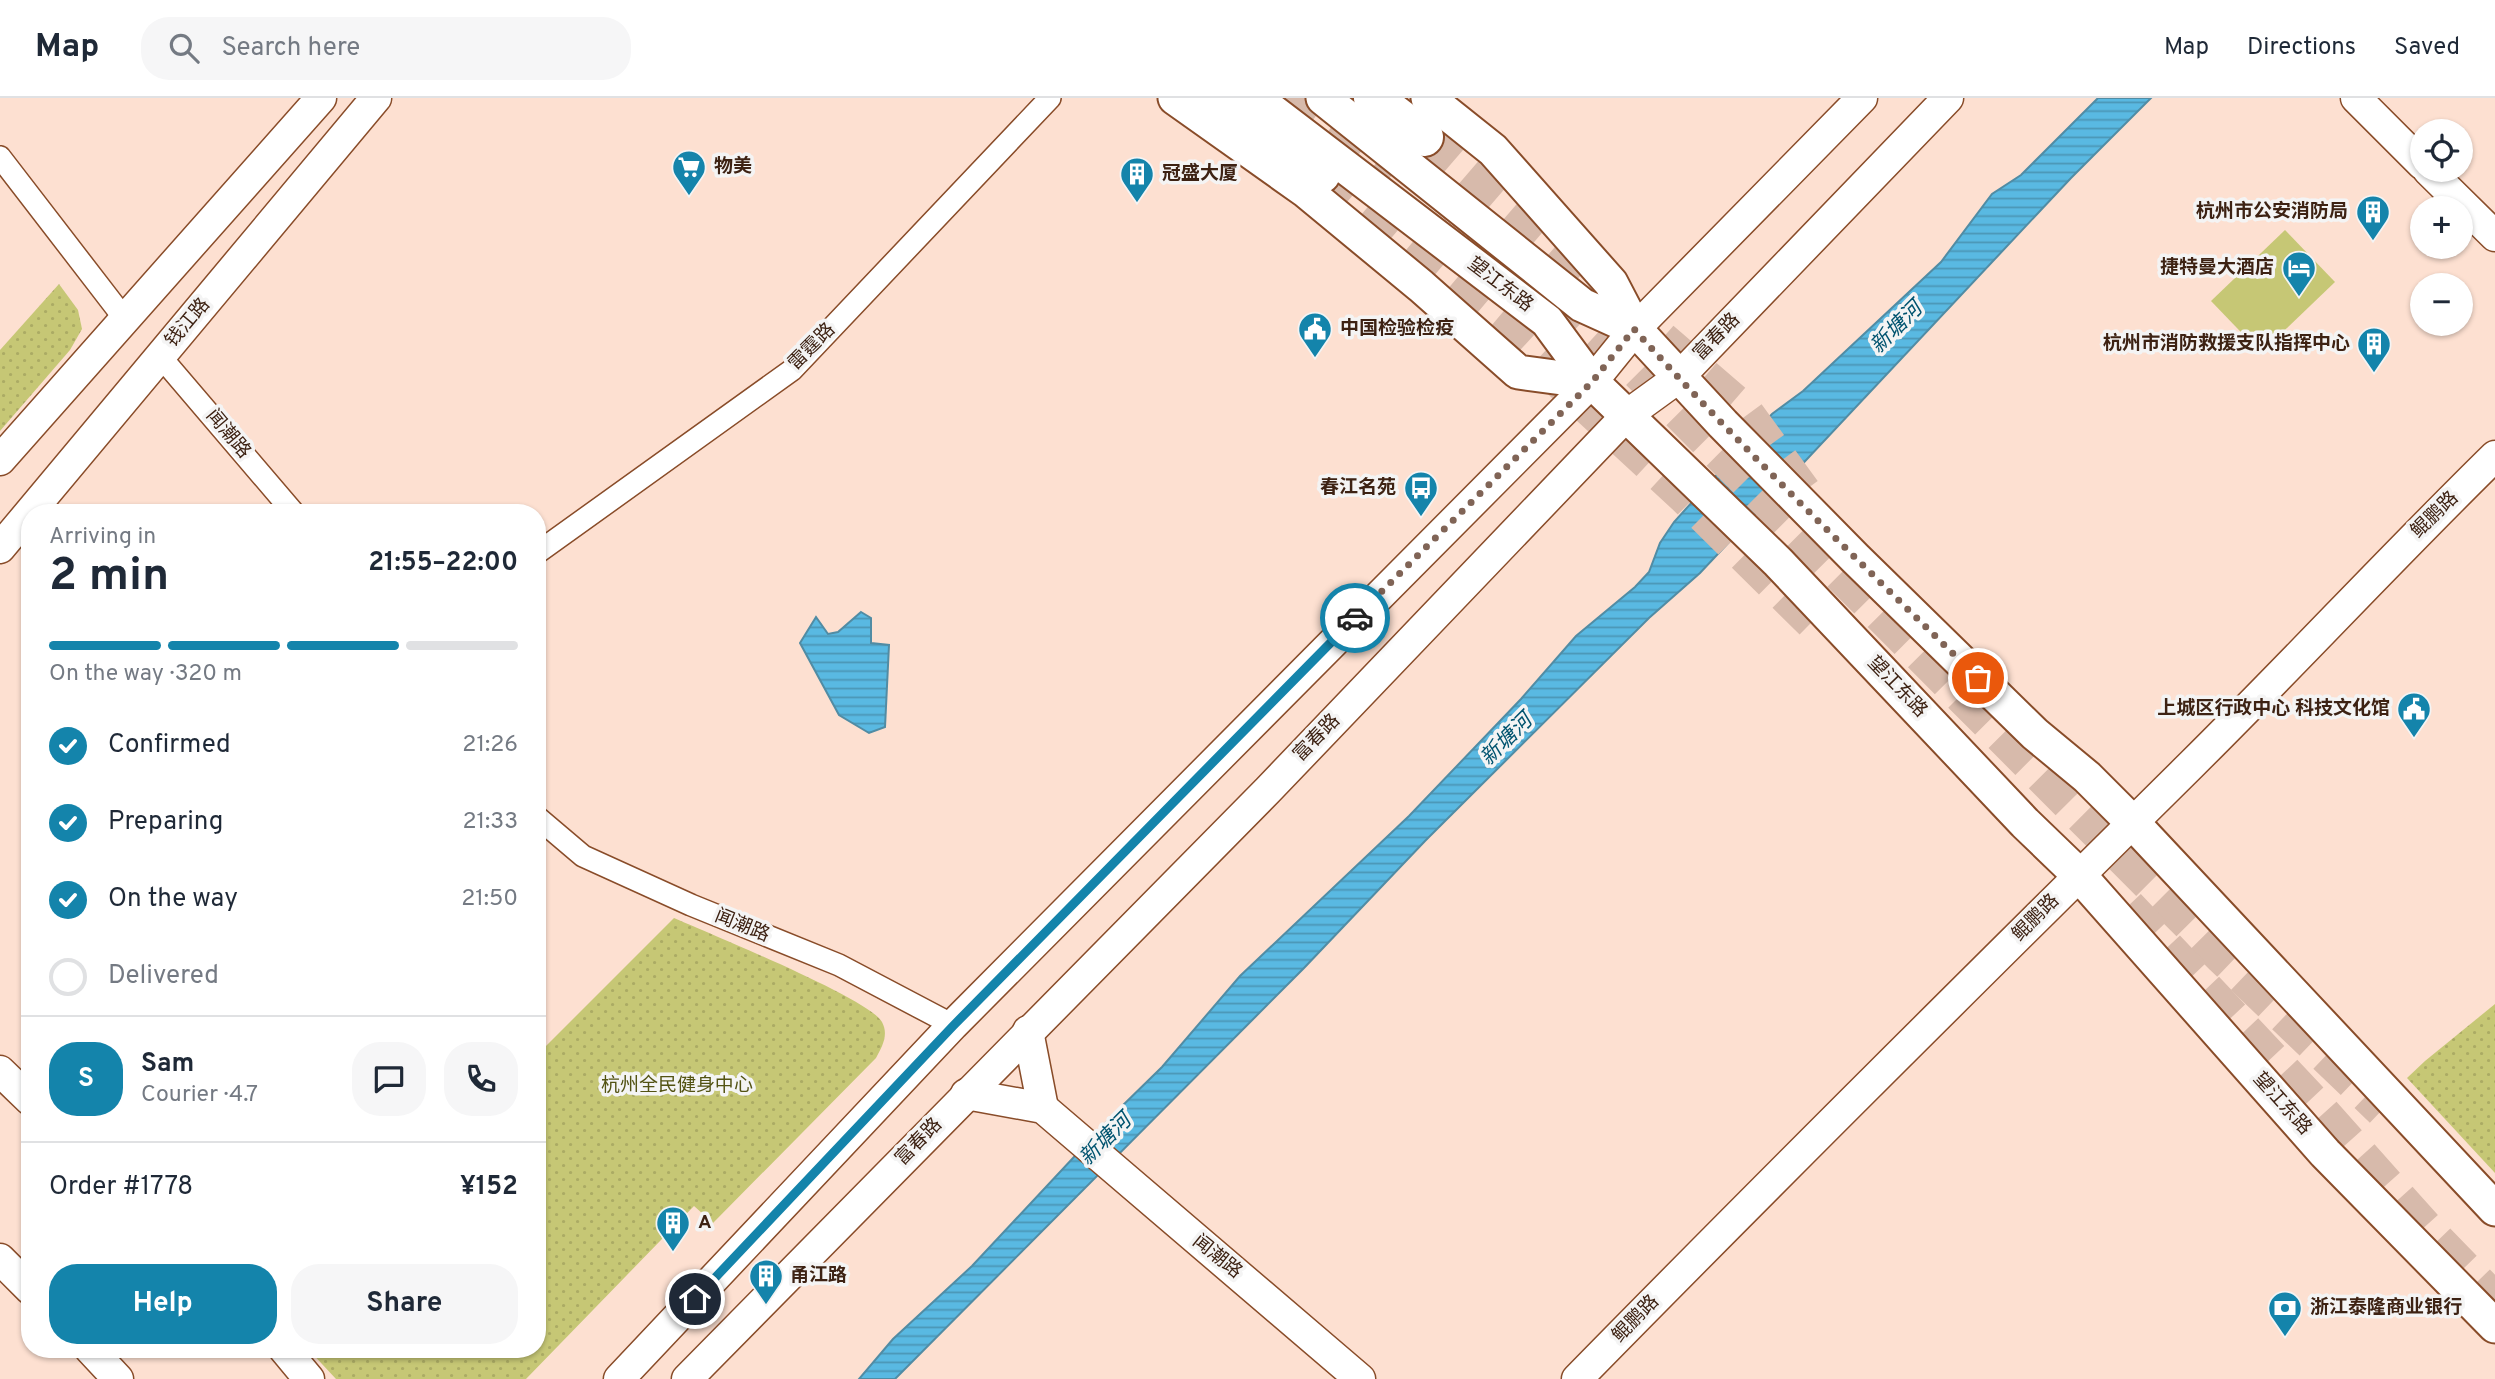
<!DOCTYPE html>
<html lang="en">
<head>
<meta charset="utf-8">
<style>
	:root { --surface:#fff; --page:#f6f6f7; --text:#1f2937; --muted:#747a83; --line:#e0e1e3; --accent:#1484ab }
	body { margin:0; font-family:Overpass,"Noto Sans SC",sans-serif; background:var(--page); color:var(--text); height:100vh; display:flex; flex-direction:column; font-size:26px; white-space:nowrap }
	* { box-sizing:border-box; margin:0 }
	p { font-size:23px; color:var(--muted) }
	.icon { flex:none; width:38px; height:38px; fill:none; stroke:currentColor; stroke-width:2; stroke-linecap:round; stroke-linejoin:round }
	.map { position:relative; flex:1; overflow:hidden }
	.details { position:absolute; left:21px; top:406px; width:525px; height:854px; display:flex; flex-direction:column; background:var(--surface); border-radius:28px; box-shadow:0 2px 5px #0004 }
	.details>* { flex:none }
	.buttons { position:absolute; left:2410px; top:21px; display:grid; gap:14px }
	.buttons a { display:grid; place-items:center; width:63px; height:63px; border-radius:50%; background:var(--surface); box-shadow:0 2px 5px #0004; font-size:35px }
	.pin { position:absolute; display:grid; place-items:center; width:60px; height:60px; color:#fff; margin:-30px; border:4px solid #fff; border-radius:50%; box-shadow:0 2px 7px #0007 }
	.courier { position:absolute; display:grid; place-items:center; width:70px; height:70px; margin:-35px; border:5px solid #1484ab; border-radius:50%; background:#fff; color:#222; box-shadow:0 2px 9px #0007 }
	.head em { font-style:normal; font-weight:700 }
	.head div { display:flex; flex-direction:column-reverse }
	.head { display:flex; align-items:center; justify-content:space-between; height:119px; padding:0 28px }
	h1 { font-size:46px; font-weight:700; line-height:52px }
	.bar { display:grid; grid-template-columns:repeat(4,1fr); gap:10px 7px; align-content:center; height:84px; padding:0 28px }
	.bar i { height:9px; border-radius:5px; background:var(--line) }
	.bar .on { background:var(--accent) }
	.bar p { grid-column:span 4 }
	.line { display:flex; align-items:center; gap:18px; padding:0 28px; border-top:2px solid var(--line) }
	.line div { flex:1 }
	.round { display:grid; place-items:center; flex:none; width:74px; height:74px; border-radius:28px; background:var(--page) }
	ol { padding:0 28px; list-style:none }
	li { display:flex; align-items:center; gap:21px; height:77px }
	li p { margin-inline-start:auto }
	li .icon { padding:7px; border-radius:50%; background:var(--accent); color:#fff; stroke-width:4 }
	li:last-child { color:var(--muted) }
	li i { width:38px; height:38px; border:4px solid var(--line); border-radius:50% }
	.primary-button { display:flex; gap:14px; margin-top:auto; padding:14px 28px }
	.primary-button a { flex:1; height:80px; border-radius:28px; background:var(--accent); color:#fff; font-size:28px; font-weight:700; line-height:80px; text-align:center }
	.primary-button a+a { background:var(--page); color:var(--text) }
	header { display:flex; align-items:center; gap:42px; box-sizing:border-box; height:98px; padding:0 35px; background:var(--surface); border-bottom:2px solid var(--line) }
	header strong { font-size:33px }
	nav { display:flex; gap:38px; margin-inline-start:auto; font-size:24px }
	.search { width:490px; height:63px; background:var(--page); display:flex; align-items:center; gap:18px; box-sizing:border-box; padding:0 24px; border-radius:28px; color:var(--muted); font-size:26px }
	.map>svg:first-child { display:block }
	.grass { fill:#c6c775 }
	.park { fill:url(#park-dots) }
	.water { fill:url(#water-rules); stroke:#518ca4; stroke-width:2 }
	.lines { fill:none; stroke-linecap:round; stroke-linejoin:round }
	.highway-tunnel { stroke:#d7baab; stroke-width:38; stroke-dasharray:38 19; stroke-linecap:butt }
	.street-casing { stroke:#894c29; stroke-width:24 }
	.secondary-casing { stroke:#894c29; stroke-width:33 }
	.primary-casing { stroke:#894c29; stroke-width:37 }
	.highway-casing { stroke:#894c29; stroke-width:42 }
	.street { stroke:#fff; stroke-width:21 }
	.secondary { stroke:#fff; stroke-width:30 }
	.primary { stroke:#fff; stroke-width:33 }
	.highway { stroke:#fff; stroke-width:38 }
	.done { stroke:#806456; stroke-width:7; stroke-dasharray:0 12.6 }
	.route { stroke:#1484ab; stroke-width:9 }
	.labels { text-anchor:middle; dominant-baseline:central; stroke-width:7; stroke-linejoin:round; paint-order:stroke }
	.poi-label { font-size:19px; font-weight:bold; fill:#3d2213; stroke:#f4f4f4; text-anchor:start }
	.street-label { font-size:19px; fill:#3d2213; stroke:#f4f4f4 }
	.park-label { font-size:19px; fill:#535313; stroke:#f4f4f4 }
	.water-label { font-size:21px; font-style:italic; fill:#00536f; stroke:#f4f4f4 }
</style>
</head>
<body>
<header>
<strong>Map</strong>
<div class="search"><svg class="icon" aria-label="search" viewBox="0 0 24 24"><circle cx="10" cy="10" r="6"/><path d="M15 15l6 6"/></svg>Search here</div>
<nav><a>Map</a><a>Directions</a><a>Saved</a></nav>
</header>
<div class="map">
<svg width="2495" height="1281" viewBox="0 0 2495 1281">
	<defs>
		<pattern id="park-dots" width="8" height="8" patternUnits="userSpaceOnUse" patternTransform="scale(1.75)"><rect width="8" height="8" fill="#c6c775"/><path d="M2 2h.1M6 6h.1" fill="none" stroke="#abab64" stroke-width="1.8" stroke-linecap="round"/></pattern>
		<pattern id="water-rules" width="6" height="5" patternUnits="userSpaceOnUse" patternTransform="scale(1.75)"><rect width="6" height="5" fill="#59b9e2"/><path d="M0 2.5h6" fill="none" stroke="#4b96b6"/></pattern>
	</defs>
	<rect width="100%" height="100%" fill="#fde0d1"/>
	<path class="grass" d="M2285 132 2335 184 2261 255 2211 203Z"/>
	<g class="park">
		<path d="M59 186 78 212 82 231 70 252 0 333V252Z"/>
		<path d="M674 820C708 835 870 901 882 924 889 937 882 949 876 960L713 1125 694 1108 526 1281H336L308 1251H537V957Z"/>
		<path d="M2495 906V1075L2407 980 2425 963Z"/>
	</g>
	<g class="water">
		<path d="M2098 0H2151L2071 80 1700 475 1649 520 1425 743 1304 870 895 1281H859L893 1241 972 1168 1116 1014 1162 969 1240 878 1409 718 1521 601 1576 538 1635 489 1649 474 1660 445 1674 424 1772 316 1803 293 1941 164 1992 96 2021 77Z"/>
		<path d="M861 514 871 520V545L889 547 885 629 869 635 839 617 800 545 816 519 828 536 838 534Z"/>
	</g>
	<g class="lines">
		<g class="highway-tunnel">
			<path d="M1282 0 1334 38 1386 84"/>
			<path d="M1424 39 1610 199"/>
			<path d="M1321 76 1512 237 1685 397 1818 528"/>
			<path d="M1556 196 1630 264 2223 858 2383 1011"/>
			<path d="M1661 242 1743 313 1803 395"/>
			<path d="M2127 809 2312 1005 2432 1139 2495 1204"/>
		</g>
		<g class="street-casing">
			<g id="street">
				<path d="M0 59 124 220"/>
				<path d="M160 258 294 415"/>
				<path d="M537 455 792 272 1050 0"/>
				<path d="M537 719 583 758 691 807 839 867 953 927"/>
			</g>
		</g>
		<g class="secondary-casing">
			<g id="secondary">
				<path d="M2356 0 2422 66"/>
				<path d="M2428 72 2495 138"/>
				<path d="M0 362 321 0"/>
				<path d="M0 450 376 0"/>
				<path d="M1028 933 1043 1010"/>
				<path d="M0 973 30 1002"/>
				<path d="M966 996 1043 1010 1360 1281"/>
				<path d="M0 1161 30 1191"/>
				<path d="M90 1251 118 1281"/>
				<path d="M284 1251 309 1281"/>
				<path d="M619 1281 953 927 1592 284 1635 231 1862 0"/>
				<path d="M687 1281 1268 692 1627 317 1678 280 1948 0"/>
				<path d="M1577 1281C1780 1074 1986 870 2192 666 2294 565 2392 459 2495 358"/>
			</g>
		</g>
		<g class="primary-casing">
			<g id="primary">
				<path d="M1175 0 1306 93 1421 188 1518 274 1592 284"/>
				<path d="M1255 0 1547 223 1592 284 1778 464 2025 725 2079 777 2325 1055 2495 1228"/>
				<path d="M1323 0 1582 207 1635 231"/>
				<path d="M1428 0 1493 52 1611 185 1635 231 1723 326 1855 460 2035 636 2087 679 2132 724 2495 1111"/>
			</g>
		</g>
		<g class="highway-casing">
			<g id="highway">
				<path d="M1222 0 1321 76"/>
				<path d="M1373 0 1424 39"/>
			</g>
		</g>
		<use href="#street" class="street"/>
		<use href="#secondary" class="secondary"/>
		<use href="#primary" class="primary"/>
		<use href="#highway" class="highway"/>
	</g>
	<g class="lines">
		<path class="done" d="M1355 520 1592 284 1634 231C1744 353 1862 466 1978 580"/>
		<path class="route" d="M695 1201 953 928 1355 520"/>
	</g>
	<defs>
		<g id="supermarket-pin" transform="scale(1.75)"><path d="M0 17L-7.5 6A9.5 9.5 0 1 1 7.5 6Z" fill="#1484ab" stroke="#f4f4f4"/><path d="M-6-5.5h2.5l.6 2H6L4.5 2H-2.5L-4.4-4H-6ZM-1.5 3.2a1.3 1.3 0 1 0 .1 0ZM3 3.2a1.3 1.3 0 1 0 .1 0Z" fill="#fff"/></g>
		<g id="building-pin" transform="scale(1.75)"><path d="M0 17L-7.5 6A9.5 9.5 0 1 1 7.5 6Z" fill="#1484ab" stroke="#f4f4f4"/><path d="M-4-6H4V6H1V3H-1V6H-4ZM-2.5-4.3h1.7v1.8h-1.7ZM.8-4.3h1.7v1.8H.8ZM-2.5-1h1.7V.8h-1.7ZM.8-1h1.7V.8H.8Z" fill="#fff"/></g>
		<g id="hotel-pin" transform="scale(1.75)"><path d="M0 17L-7.5 6A9.5 9.5 0 1 1 7.5 6Z" fill="#1484ab" stroke="#f4f4f4"/><path d="M-6-4.5h1.5V1H6V5H4.5V3h-9V5H-6ZM-4 0a1.8 1.8 0 1 1 3.6 0ZM.5 0V-2.5h3Q6-2.5 6 0Z" fill="#fff"/></g>
		<g id="civic-pin" transform="scale(1.75)"><path d="M0 17L-7.5 6A9.5 9.5 0 1 1 7.5 6Z" fill="#1484ab" stroke="#f4f4f4"/><path d="M-.6-6.5H3V-4.5H.6V-3L4-1V1h2V6H-6V1h2V-1L-.6-3ZM-1.2 2.5V6h2.4V2.5Z" fill="#fff"/></g>
		<g id="bus-pin" transform="scale(1.75)"><path d="M0 17L-7.5 6A9.5 9.5 0 1 1 7.5 6Z" fill="#1484ab" stroke="#f4f4f4"/><path d="M-5-6H5V4H4V6H2V4H-2V6H-4V4H-5ZM-3.5-4V0h7V-4ZM-3.5 1.2v1.5H-2V1.2ZM2 1.2v1.5H3.5V1.2Z" fill="#fff"/></g>
		<g id="bank-pin" transform="scale(1.75)"><path d="M0 17L-7.5 6A9.5 9.5 0 1 1 7.5 6Z" fill="#1484ab" stroke="#f4f4f4"/><path d="M-6-4H6V4H-6ZM0-2.3a2.3 2.3 0 1 0 0 4.6a2.3 2.3 0 1 0 0-4.6Z" fill="#fff"/></g>
	</defs>
	<g fill-rule="evenodd">
		<use href="#supermarket-pin" x="689" y="69"/>
		<use href="#building-pin" x="1137" y="76"/>
		<use href="#building-pin" x="2373" y="114"/>
		<use href="#hotel-pin" x="2299" y="170"/>
		<use href="#civic-pin" x="1315" y="231"/>
		<use href="#building-pin" x="2374" y="246"/>
		<use href="#bus-pin" x="1421" y="390"/>
		<use href="#civic-pin" x="2414" y="611"/>
		<use href="#building-pin" x="673" y="1125"/>
		<use href="#building-pin" x="766" y="1178"/>
		<use href="#bank-pin" x="2285" y="1210"/>
	</g>
	<g class="labels">
		<g class="poi-label">
			<text x="714" y="69">物美</text>
			<text x="1162" y="76">冠盛大厦</text>
			<text x="2348" y="114" text-anchor="end">杭州市公安消防局</text>
			<text x="2274" y="170" text-anchor="end">捷特曼大酒店</text>
			<text x="1340" y="231">中国检验检疫</text>
			<text x="2350" y="246" text-anchor="end">杭州市消防救援支队指挥中心</text>
			<text x="1396" y="390" text-anchor="end">春江名苑</text>
			<text x="2390" y="611" text-anchor="end">上城区行政中心 科技文化馆</text>
			<text x="698" y="1125">A</text>
			<text x="790" y="1178">甬江路</text>
			<text x="2310" y="1210">浙江泰隆商业银行</text>
		</g>
		<g class="street-label">
			<text transform="translate(1500 187) rotate(37)">望江东路</text>
			<text transform="translate(188 225) rotate(-50)">钱江路</text>
			<text transform="translate(1717 239) rotate(-46)">富春路</text>
			<text transform="translate(812 249) rotate(-45)">雷霆路</text>
			<text transform="translate(228 336) rotate(50)">闻潮路</text>
			<text transform="translate(2435 417) rotate(-44)">鲲鹏路</text>
			<text transform="translate(1897 589) rotate(46)">望江东路</text>
			<text transform="translate(1317 640) rotate(-46)">富春路</text>
			<text transform="translate(2036 820) rotate(-45)">鲲鹏路</text>
			<text transform="translate(742 828) rotate(22)">闻潮路</text>
			<text transform="translate(2282 1006) rotate(48)">望江东路</text>
			<text transform="translate(919 1044) rotate(-46)">富春路</text>
			<text transform="translate(1217 1159) rotate(39)">闻潮路</text>
			<text transform="translate(1636 1221) rotate(-46)">鲲鹏路</text>
		</g>
		<g class="park-label">
			<text x="677" y="988">杭州全民健身中心</text>
		</g>
		<g class="water-label">
			<text transform="translate(1897 230) rotate(-45)">新塘河</text>
			<text transform="translate(1507 642) rotate(-45)">新塘河</text>
			<text transform="translate(1106 1042) rotate(-45)">新塘河</text>
		</g>
	</g>
</svg>
<div class="buttons">
<a><svg class="icon" aria-label="locate" viewBox="0 0 24 24"><circle cx="12" cy="12" r="6"/><path d="M12 2v4M12 18v4M2 12h4M18 12h4"/></svg></a>
<a>+</a>
<a>−</a>
</div>
<div class="pin" style="left:1978px;top:580px;background:#ea580c"><svg class="icon" aria-label="bag" viewBox="0 0 24 24"><path d="M5 8h14l-1 12H6zM9 8a3 3 0 0 1 6 0"/></svg></div>
<div class="pin" style="left:695px;top:1201px;background:#1f2937"><svg class="icon" aria-label="home" viewBox="0 0 24 24"><path d="M3 11l9-7 9 7M6 9v11h12V9"/></svg></div>
<div class="courier" style="left:1355px;top:520px"><svg class="icon" aria-label="car" viewBox="0 0 24 24"><path d="M5 17H2v-5l4-1 3-4h7l3 4 3 1v5h-3M9 17h6M6 11h13"/><circle cx="7" cy="17" r="2"/><circle cx="17" cy="17" r="2"/></svg></div>
<section class="details">
<div class="head"><div><h1>2 min</h1><p>Arriving in</p></div><em>21:55–22:00</em></div>
<div class="bar"><i class="on"></i><i class="on"></i><i class="on"></i><i></i><p>On the way · 320 m</p></div>
<ol>
<li><svg class="icon" aria-label="check" viewBox="0 0 24 24"><path d="M5 12l5 5 9-10"/></svg>Confirmed<p>21:26</p></li>
<li><svg class="icon" aria-label="check" viewBox="0 0 24 24"><path d="M5 12l5 5 9-10"/></svg>Preparing<p>21:33</p></li>
<li><svg class="icon" aria-label="check" viewBox="0 0 24 24"><path d="M5 12l5 5 9-10"/></svg>On the way<p>21:50</p></li>
<li><i></i>Delivered</li>
</ol>
<div class="line" style="height:126px"><b class="round" style="background:var(--accent);color:#fff">S</b><div><b>Sam</b><p>Courier · 4.7</p></div><a class="round"><svg class="icon" aria-label="chat" viewBox="0 0 24 24"><path d="M4 5h16v11H9l-5 4z"/></svg></a><a class="round"><svg class="icon" aria-label="phone" viewBox="0 0 24 24"><path d="M5 4h4l2 5-3 2q2 4 5 5l2-3 5 2v4C11 20 4 13 5 4z"/></svg></a></div>
<div class="line" style="height:91px"><div>Order #1778</div><b>¥152</b></div>
<div class="primary-button"><a>Help</a><a>Share</a></div>
</section>
</div>
</body>
</html>
